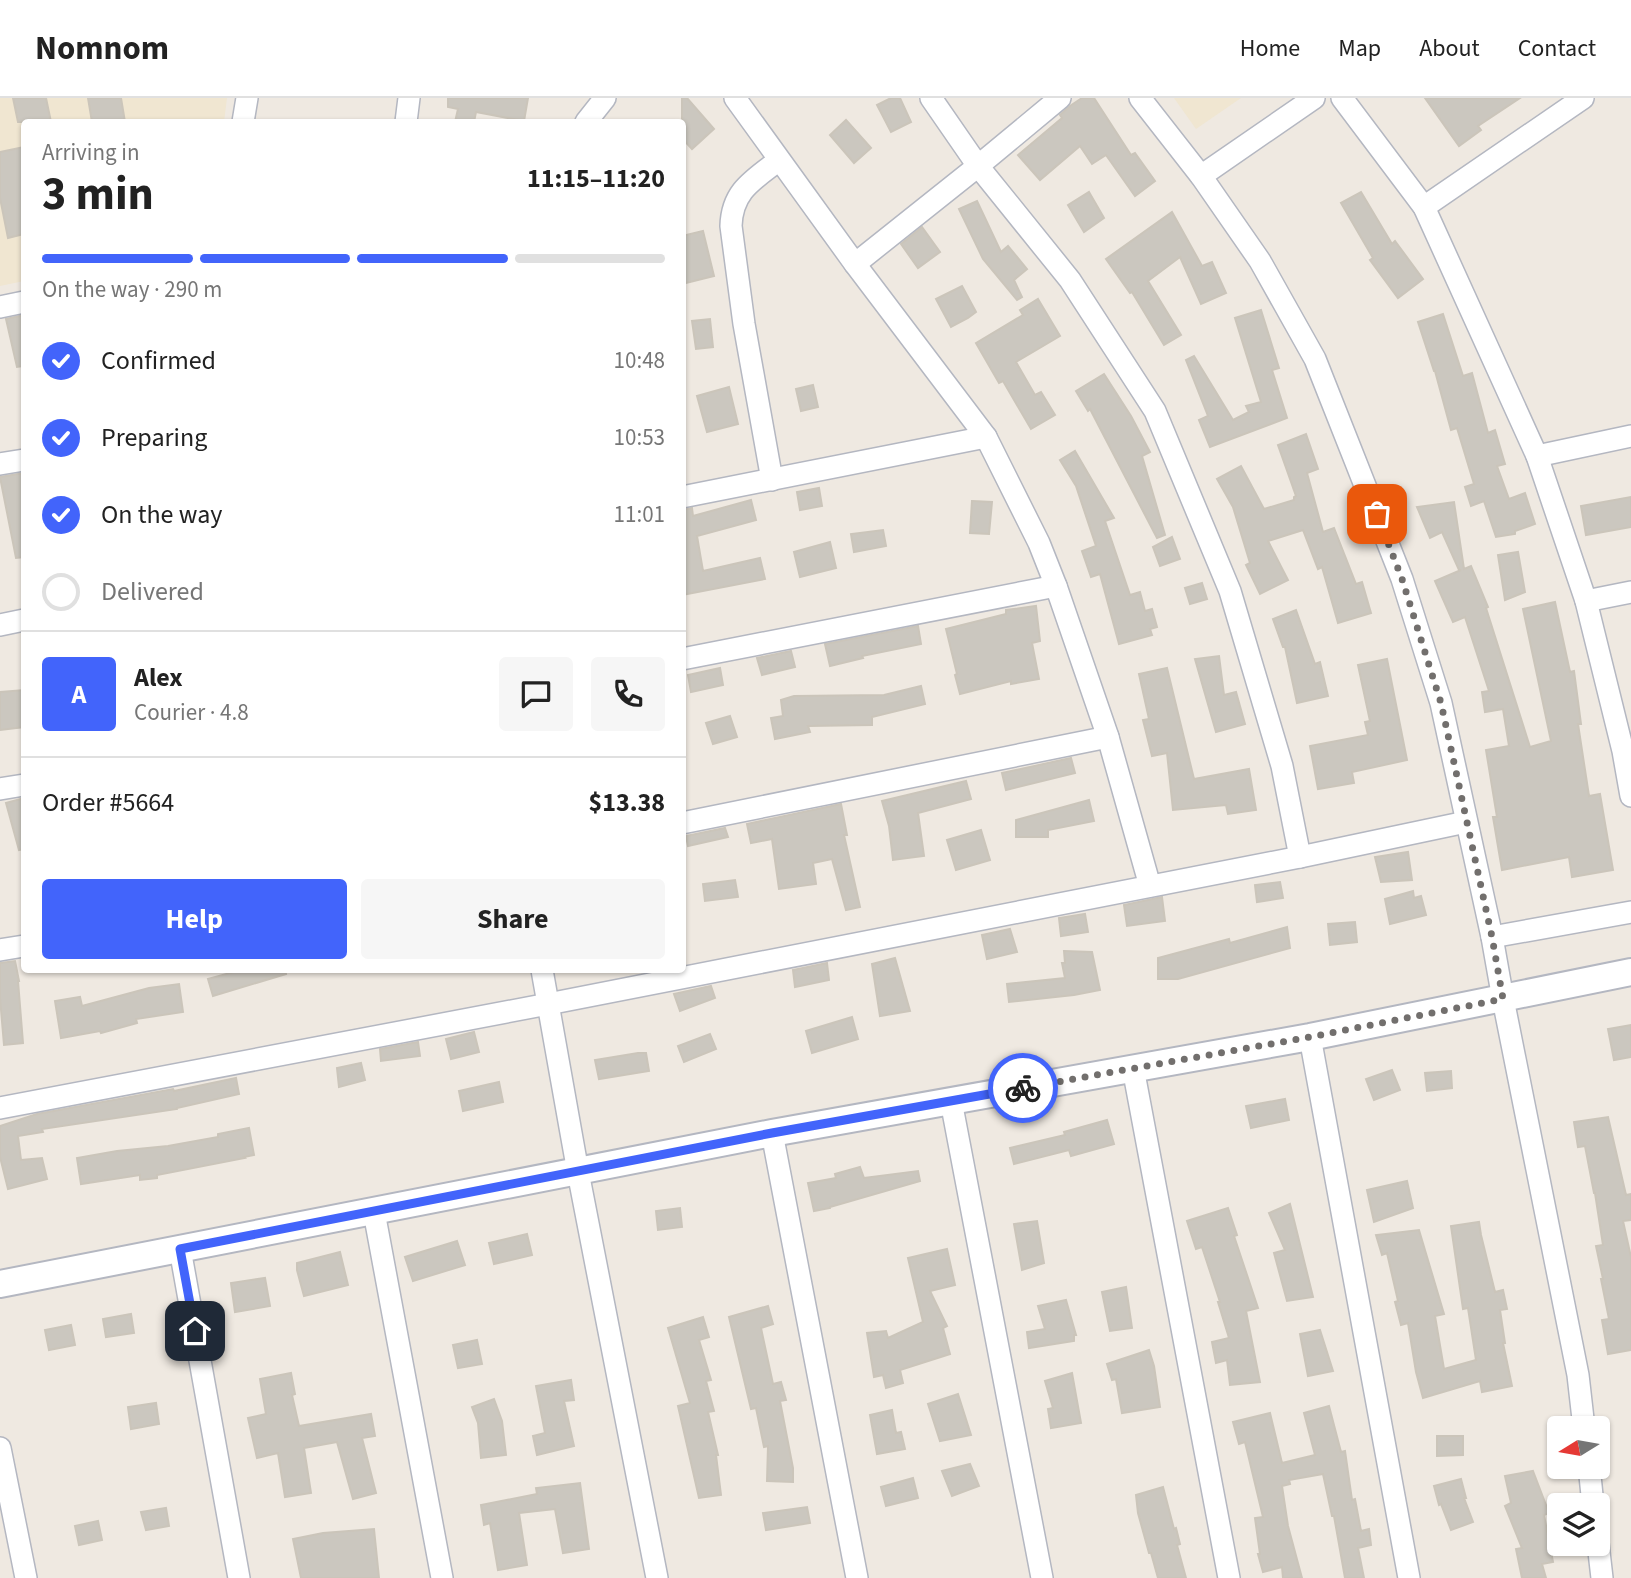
<!DOCTYPE html>
<html lang="en">
<head>
<meta charset="utf-8">
<style>
	:root { --surface:#fff; --page:#f6f6f6; --text:#222; --muted:#767676; --line:#e0e0e0; --accent:#4264fb }
	body { margin:0; font-family:"Source Sans 3",sans-serif; background:var(--page); color:var(--text); height:100vh; display:flex; flex-direction:column; font-size:26px; white-space:nowrap }
	* { box-sizing:border-box; margin:0 }
	p { font-size:23px; color:var(--muted) }
	.icon { flex:none; width:38px; height:38px; fill:none; stroke:currentColor; stroke-width:2; stroke-linecap:round; stroke-linejoin:round }
	.map { position:relative; flex:1; overflow:hidden }
	.panel { position:absolute; left:21px; top:21px; width:665px; height:854px; display:flex; flex-direction:column; background:var(--surface); border-radius:7px; box-shadow:0 2px 5px #0004 }
	.panel>* { flex:none }
	.needle { width:46px; rotate:259deg }
	.controls { position:absolute; left:1547px; top:1318px; display:grid; gap:14px }
	.controls a { display:grid; place-items:center; width:63px; height:63px; border-radius:7px; background:var(--surface); box-shadow:0 2px 5px #0004; font-size:35px }
	.pin { position:absolute; display:grid; place-items:center; width:60px; height:60px; color:#fff; margin:-30px; border-radius:14px; box-shadow:0 4px 10px #0006 }
	.courier { position:absolute; display:grid; place-items:center; width:70px; height:70px; margin:-35px; border:5px solid #4264fb; border-radius:50%; background:#fff; color:#222; box-shadow:0 2px 9px #0007 }
	.overview em { font-style:normal; font-weight:700 }
	.overview div { display:flex; flex-direction:column-reverse }
	.overview { display:flex; align-items:center; justify-content:space-between; height:119px; padding:0 21px }
	h1 { font-size:46px; font-weight:700; line-height:52px }
	.bar { display:grid; grid-template-columns:repeat(4,1fr); gap:10px 7px; align-content:center; height:84px; padding:0 21px }
	.bar i { height:9px; border-radius:5px; background:var(--line) }
	.bar .current { background:var(--accent) }
	.bar p { grid-column:span 4 }
	.line { display:flex; align-items:center; gap:18px; padding:0 21px; border-top:2px solid var(--line) }
	.line div { flex:1 }
	.round { display:grid; place-items:center; flex:none; width:74px; height:74px; border-radius:7px; background:var(--page) }
	ol { padding:0 21px; list-style:none }
	li { display:flex; align-items:center; gap:21px; height:77px }
	li p { margin-inline-start:auto }
	li .icon { padding:7px; border-radius:50%; background:var(--accent); color:#fff; stroke-width:4 }
	li:last-child { color:var(--muted) }
	li i { width:38px; height:38px; border:4px solid var(--line); border-radius:50% }
	.action { display:flex; gap:14px; margin-top:auto; padding:14px 21px }
	.action a { flex:1; height:80px; border-radius:7px; background:var(--accent); color:#fff; font-size:28px; font-weight:700; line-height:80px; text-align:center }
	.action a+a { background:var(--page); color:var(--text) }
	header { display:flex; align-items:center; gap:42px; box-sizing:border-box; height:98px; padding:0 35px; background:var(--surface); border-bottom:2px solid var(--line) }
	header strong { font-size:33px }
	nav { display:flex; gap:38px; margin-inline-start:auto; font-size:24px }
	.map>svg:first-child { display:block }
	.education { fill:#f0e6d1 }
	.building { fill:#cbc7bf; stroke:#cbc5ba; stroke-width:2 }
	.lines { fill:none; stroke-linecap:round; stroke-linejoin:round }
	.minor-casing { stroke:#b4b7c1; stroke-width:24 }
	.tertiary-casing { stroke:#b4b7c1; stroke-width:30 }
	.minor { stroke:#fff; stroke-width:21 }
	.tertiary { stroke:#fff; stroke-width:26 }
	.done { stroke:#726f6d; stroke-width:7; stroke-dasharray:0 12.6 }
	.route { stroke:#4264fb; stroke-width:9 }
</style>
</head>
<body>
<header>
<strong>Nomnom</strong>
<nav><a>Home</a><a>Map</a><a>About</a><a>Contact</a></nav>
</header>
<div class="map">
<svg width="1631" height="1480" viewBox="0 0 1631 1480">
	<rect width="100%" height="100%" fill="#efe9e1"/>
	<g class="education">
		<path d="M0 0H227L224 24H24V183L0 188Z"/>
		<path d="M1174 0H1241L1196 31Z"/>
	</g>
	<g class="building">
		<path d="M13 0H46L51 24H18Z"/>
		<path d="M88 0H121L125 24H92Z"/>
		<path d="M448 0H528L524 23 476 14 474 24H455L458 11 448 9Z"/>
		<path d="M682 0H687L714 31 692 51 682 40Z"/>
		<path d="M891 0H900L911 24 891 34 877 7Z"/>
		<path d="M1082 0H1094L1131 57 1135 55 1155 83 1135 98 1106 57 1092 66 1080 48 1040 82 1018 57 1062 20 1060 17 1070 8Z"/>
		<path d="M1425 0H1520L1478 28 1481 32 1459 48Z"/>
		<path d="M846 22 871 50 854 65 830 37Z"/>
		<path d="M24 49V136L8 140 0 100V54Z"/>
		<path d="M1089 94 1104 120 1084 134 1068 107Z"/>
		<path d="M1361 94 1392 146 1395 143 1423 181 1398 200 1370 162 1373 160 1341 105Z"/>
		<path d="M977 103 1001 154 1008 148 1027 171 1014 182 1022 199 1017 202 983 161 959 111Z"/>
		<path d="M1172 114 1202 168 1212 164 1226 195 1201 206 1180 159 1148 183 1181 237 1164 247 1132 194 1130 195 1106 161Z"/>
		<path d="M922 129 940 154 918 170 901 146Z"/>
		<path d="M703 133 714 178 682 186V138Z"/>
		<path d="M962 188 976 214 968 220 951 229 936 201Z"/>
		<path d="M1038 201 1060 238 1016 264 1035 297 1041 294 1055 317 1031 331 1003 283 999 285 976 245 1023 217 1020 212Z"/>
		<path d="M1261 212 1279 270 1272 272 1287 320 1210 349 1199 322 1208 318 1186 262 1194 258 1233 322 1249 314 1246 308 1261 304 1235 220Z"/>
		<path d="M1443 216 1463 278 1472 275 1488 335 1495 332 1505 366 1497 368 1509 401 1525 395 1535 426 1515 433V436L1496 439 1484 403 1471 408 1465 389 1474 386 1457 330 1451 332 1435 273H1434L1418 224Z"/>
		<path d="M24 217V268L17 269 6 221Z"/>
		<path d="M710 221 713 249 696 251 692 223Z"/>
		<path d="M1104 276 1131 318 1150 354 1142 358 1165 437 1157 440 1090 311 1088 313 1076 293Z"/>
		<path d="M813 287 818 309 801 313 796 291Z"/>
		<path d="M729 289 738 326 707 334 697 298Z"/>
		<path d="M1306 336 1318 371 1307 375 1323 434 1334 430 1356 486 1362 484 1371 515 1338 525 1322 469 1318 471 1303 432 1268 443 1288 482 1260 496 1246 467 1250 465 1233 409 1217 381 1241 368 1264 411 1294 402V399L1296 398 1278 347Z"/>
		<path d="M1075 353 1114 420 1105 423 1130 497 1140 494 1145 513 1152 511 1157 529 1150 531 1152 537 1119 546 1100 476 1091 479 1082 453 1096 448 1076 388 1060 362Z"/>
		<path d="M24 375V459L16 460 0 379Z"/>
		<path d="M819 390 822 408 800 412 797 394Z"/>
		<path d="M1631 399V429L1586 437 1581 408Z"/>
		<path d="M751 402 756 422 697 438 703 473 760 460 765 481 682 497V412L692 410 693 418Z"/>
		<path d="M972 403 992 404 989 436 970 435Z"/>
		<path d="M1454 404 1464 471 1471 468 1488 509 1486 510 1530 649 1551 643 1523 511 1555 504 1570 574 1574 573 1581 626H1578L1589 698 1600 696 1613 772 1572 779 1569 759 1502 772 1493 719H1497L1486 652 1509 648 1503 611 1485 614 1482 594 1489 593 1465 519 1453 524 1435 483 1461 472H1459L1442 434 1430 440 1417 409Z"/>
		<path d="M883 432 886 448 854 454 851 436Z"/>
		<path d="M1172 439 1180 461 1160 468 1153 449Z"/>
		<path d="M830 444 836 470 800 479 794 454Z"/>
		<path d="M1518 454 1525 494 1505 502 1498 457Z"/>
		<path d="M1202 485 1207 501 1190 506 1185 490Z"/>
		<path d="M1036 508 1040 543 1032 545 1039 581 1011 586V583L960 596 955 577 957 576 946 531 1006 516V512Z"/>
		<path d="M1296 512 1315 566 1320 564 1328 598 1297 605 1285 549H1283L1273 521Z"/>
		<path d="M918 528 921 546 862 558 863 560 830 568 825 546Z"/>
		<path d="M791 553 795 569 762 577 757 560Z"/>
		<path d="M1219 558 1224 597 1236 594 1245 626 1216 634 1195 561Z"/>
		<path d="M1387 561 1407 662 1352 674 1354 685 1318 691 1310 648 1368 637 1365 624 1370 623 1358 567Z"/>
		<path d="M720 570 723 587 691 594 688 577Z"/>
		<path d="M1167 570 1194 681 1249 671 1256 712 1228 716 1226 707 1173 712 1167 655 1152 658 1143 622 1149 621 1139 576Z"/>
		<path d="M921 588 925 606 872 619V627L808 628 810 634 775 641 771 620 783 618 781 602 794 598 884 597Z"/>
		<path d="M24 592V629L0 632V594Z"/>
		<path d="M730 618 737 639 713 646 706 625Z"/>
		<path d="M1071 660 1075 675 1006 692 1002 675Z"/>
		<path d="M966 683 971 701 918 715 924 758 893 762 889 728 882 703Z"/>
		<path d="M24 700V751L19 752 6 705Z"/>
		<path d="M1089 702 1094 723 1048 732V739H1016V722Z"/>
		<path d="M841 706 847 737H844L860 809 846 812 832 761 813 765 816 786 779 791 772 741 751 745 747 726Z"/>
		<path d="M725 730 728 739 688 748 686 738Z"/>
		<path d="M981 732 990 762 956 772 947 742Z"/>
		<path d="M1408 754 1412 782 1381 784 1375 759Z"/>
		<path d="M735 782 738 799 705 803 703 786Z"/>
		<path d="M1280 784 1283 800 1257 804 1255 787Z"/>
		<path d="M1413 793 1414 800 1421 798 1426 817 1390 826 1385 801Z"/>
		<path d="M1162 799 1165 823 1127 828 1124 807Z"/>
		<path d="M1085 816 1088 834 1061 838 1059 820Z"/>
		<path d="M1355 824 1357 844 1330 847 1328 826Z"/>
		<path d="M1287 829 1290 850 1178 881H1158V860L1229 841 1230 845Z"/>
		<path d="M1010 831 1017 854 987 861 982 837Z"/>
		<path d="M1064 853 1092 854 1100 892 1074 897 1009 904 1007 886 1065 880 1062 865H1065Z"/>
		<path d="M895 860 910 913 880 918 872 866Z"/>
		<path d="M15 863 19 883H18L23 945 4 947 0 900V865Z"/>
		<path d="M827 865 829 882 795 889 793 872Z"/>
		<path d="M241 872H285L286 876 213 898 208 881Z"/>
		<path d="M179 886 183 914 136 921 137 925 101 935 100 933 61 940 55 903 80 899 82 908 149 890Z"/>
		<path d="M711 888 715 900 680 913 674 896Z"/>
		<path d="M852 919 858 941 812 955 806 933Z"/>
		<path d="M1631 927V959L1614 962 1608 931Z"/>
		<path d="M474 934 479 954 451 961 446 941Z"/>
		<path d="M710 936 716 951 684 964 678 948Z"/>
		<path d="M418 944 420 958 381 963 380 951Z"/>
		<path d="M638 955H646L649 973 599 981 595 962Z"/>
		<path d="M361 965 365 982 339 989 337 970Z"/>
		<path d="M1392 972 1400 992 1374 1002 1366 981Z"/>
		<path d="M1451 973 1452 990 1427 993 1425 975Z"/>
		<path d="M236 980 239 996 177 1010V1011L42 1031 43 1034 18 1038 21 1062 42 1060 47 1081 8 1091 0 1059V1028L37 1016 173 991 174 993Z"/>
		<path d="M499 984 503 1004 463 1013 459 993Z"/>
		<path d="M1285 1001 1289 1022 1251 1030 1246 1008Z"/>
		<path d="M1608 1019 1626 1097 1631 1096V1122L1623 1123 1631 1159V1252L1608 1256 1602 1222 1609 1221 1601 1181H1603L1596 1148 1603 1147 1595 1095H1594L1585 1048 1578 1049 1574 1024Z"/>
		<path d="M1107 1022 1114 1046 1071 1058 1069 1052 1014 1066 1010 1050 1065 1037 1064 1034Z"/>
		<path d="M249 1030 254 1057 244 1059 245 1060 157 1077V1080L140 1082V1077L81 1086 77 1060 117 1053 168 1048 218 1039V1036Z"/>
		<path d="M860 1069 864 1080 918 1073 920 1083 830 1109V1110L814 1113 808 1085 836 1080 835 1076Z"/>
		<path d="M1407 1083 1413 1110 1374 1124 1367 1092Z"/>
		<path d="M1290 1106 1313 1199 1287 1203 1274 1155 1285 1152 1269 1115Z"/>
		<path d="M680 1110 682 1129 658 1132 656 1113Z"/>
		<path d="M1228 1110 1237 1137 1234 1138 1258 1210 1246 1213 1260 1284 1230 1287 1227 1262 1216 1265 1212 1244 1229 1240 1218 1204H1220L1202 1149 1196 1151 1187 1123Z"/>
		<path d="M1037 1123 1044 1165 1022 1172 1014 1126Z"/>
		<path d="M1479 1124 1481 1137 1495 1194 1503 1192 1507 1211 1500 1212 1505 1245H1503L1512 1288 1482 1294 1480 1283 1423 1300 1416 1274 1408 1225 1401 1227 1395 1204 1398 1203 1387 1155 1382 1157 1376 1137 1419 1132 1444 1216 1435 1218 1444 1271 1476 1262 1468 1210 1463 1211 1451 1128Z"/>
		<path d="M527 1136 532 1157 494 1166 489 1145Z"/>
		<path d="M457 1143 465 1167 413 1183 405 1159Z"/>
		<path d="M947 1151 955 1187 930 1193 947 1228 943 1230 950 1256 900 1272 903 1285 886 1290 883 1277 874 1279 867 1235 886 1233 888 1240 923 1224 908 1160Z"/>
		<path d="M340 1154 348 1187 304 1198 297 1172V1165Z"/>
		<path d="M265 1180 270 1208 235 1214 231 1185Z"/>
		<path d="M1126 1189 1132 1230 1110 1233 1102 1194Z"/>
		<path d="M1066 1202 1076 1237H1074V1243L1029 1250 1027 1234 1045 1231 1038 1208Z"/>
		<path d="M768 1208 773 1226 761 1230 773 1286 781 1284 786 1302 780 1303 793 1370V1384L767 1383 768 1348 764 1349 756 1310 751 1311 729 1219Z"/>
		<path d="M131 1216 134 1235 106 1239 103 1221Z"/>
		<path d="M703 1219 709 1239 699 1242 711 1282 706 1283 714 1313 708 1314 718 1357H716L721 1397 699 1400 678 1308 690 1305 668 1230Z"/>
		<path d="M71 1227 75 1247 49 1252 45 1232Z"/>
		<path d="M1320 1232 1333 1273 1308 1278 1300 1236Z"/>
		<path d="M477 1242 482 1266 458 1270 453 1247Z"/>
		<path d="M1149 1252 1154 1268 1160 1309 1122 1315 1116 1281 1112 1282 1107 1266Z"/>
		<path d="M291 1275 295 1296 292 1297 299 1328 371 1316 375 1338 362 1340 376 1395 353 1401 337 1344 304 1350 311 1395 285 1399 278 1355 257 1360 248 1320 266 1316 260 1281Z"/>
		<path d="M1072 1275 1081 1325 1051 1330 1048 1311 1053 1310 1045 1283Z"/>
		<path d="M571 1282 574 1302 564 1303 574 1348 537 1357 533 1338 545 1335 536 1288Z"/>
		<path d="M958 1296 971 1337 940 1343 928 1306Z"/>
		<path d="M494 1301 502 1323 506 1357 481 1360 478 1325 472 1309Z"/>
		<path d="M156 1305 159 1326 131 1331 128 1309Z"/>
		<path d="M1329 1308 1341 1354 1345 1353 1352 1402 1355 1401 1361 1433 1369 1431 1371 1447 1358 1450 1364 1480H1345L1334 1418H1332L1323 1376 1289 1382 1290 1386 1282 1388 1288 1428 1302 1480H1283L1282 1469 1263 1474 1258 1456H1260L1255 1420 1263 1419 1245 1344 1239 1346 1233 1324 1270 1315 1282 1365 1315 1357 1304 1315Z"/>
		<path d="M892 1312 896 1335 901 1334 905 1351 877 1356 870 1317Z"/>
		<path d="M1437 1338H1463V1357L1437 1358Z"/>
		<path d="M970 1366 979 1388 952 1398 942 1373Z"/>
		<path d="M1533 1373 1549 1415 1544 1417 1553 1464 1542 1466 1546 1480H1522L1516 1451 1522 1450 1505 1408 1511 1405 1505 1378Z"/>
		<path d="M913 1380 918 1400 886 1408 881 1389Z"/>
		<path d="M1461 1381 1466 1400H1464L1473 1424 1451 1432 1441 1406 1439 1407 1434 1388Z"/>
		<path d="M580 1385 589 1451 563 1455 555 1411 519 1415 527 1467 498 1472 490 1425 484 1427 481 1407 537 1396 536 1390Z"/>
		<path d="M1163 1389 1174 1431 1176 1430 1180 1446 1177 1447 1186 1480H1158L1151 1455H1149L1138 1415 1136 1397Z"/>
		<path d="M807 1409 810 1425 766 1432 763 1415Z"/>
		<path d="M166 1410 169 1428 146 1432 141 1414Z"/>
		<path d="M98 1423 102 1442 79 1447 75 1428Z"/>
		<path d="M374 1431 379 1480H301L293 1441 323 1435Z"/>
	</g>
	<g class="lines">
		<g class="minor-casing">
			<g id="minor">
				<path d="M735 0 855 166 986 339 1039 445 1056 488 1108 639 1150 788"/>
				<path d="M931 0 978 68 1070 182 1155 313 1230 493 1282 668 1300 759"/>
				<path d="M1140 0 1201 78 1260 163 1315 261 1402 481 1441 605 1492 839 1503 901 1578 1277 1584 1330"/>
				<path d="M1342 0 1424 109 1537 358 1586 503 1623 653 1631 698"/>
				<path d="M243 24 247 0"/>
				<path d="M406 24 409 0"/>
				<path d="M586 24 605 0"/>
				<path d="M1201 78 1314 0"/>
				<path d="M1424 109 1583 0"/>
				<path d="M855 166 978 68 1060 0"/>
				<path d="M0 209 24 204"/>
				<path d="M1537 358 1631 338"/>
				<path d="M0 366 24 362"/>
				<path d="M772 382 744 226 731 128C732 93 753 82 779 62"/>
				<path d="M682 399 986 339"/>
				<path d="M1586 503 1631 494"/>
				<path d="M0 527 24 522"/>
				<path d="M682 561 1056 488"/>
				<path d="M0 691 24 687"/>
				<path d="M682 725 1108 639"/>
				<path d="M1492 839 1631 814"/>
				<path d="M0 852 24 848"/>
				<path d="M542 872 578 1074 657 1480"/>
				<path d="M1310 939 1409 1480"/>
				<path d="M1133 970 1229 1480"/>
				<path d="M951 1003 1042 1480"/>
				<path d="M0 1010 548 906 1300 759 1466 724"/>
				<path d="M772 1035 857 1480"/>
				<path d="M374 1114 442 1480"/>
				<path d="M180 1151 239 1480"/>
				<path d="M0 1350 26 1480"/>
				<path d="M1589 1368 1593 1407"/>
				<path d="M1598 1445 1602 1480"/>
			</g>
		</g>
		<g class="tertiary-casing">
			<path id="tertiary" d="M0 1186 772 1035 1310 939 1631 874"/>
		</g>
		<use href="#minor" class="minor"/>
		<use href="#tertiary" class="tertiary"/>
	</g>
	<g class="lines">
		<path class="done" d="M1023 990 1310 939 1503 901 1492 839 1441 605 1402 481 1377 416"/>
		<path class="route" d="M195 1233 180 1151 772 1035 1023 990"/>
	</g>
</svg>
<div class="controls">
<a><svg class="needle" viewBox="-14 -14 28 28"><path d="M0-13l5 13h-10z" fill="#e53935"/><path d="M0 13l5-13h-10z" fill="#767676"/></svg></a>
<a><svg class="icon" aria-label="layers" viewBox="0 0 24 24"><path d="M12 4l9 5-9 5-9-5zM3 14l9 5 9-5"/></svg></a>
</div>
<div class="pin" style="left:1377px;top:416px;background:#ea580c"><svg class="icon" aria-label="bag" viewBox="0 0 24 24"><path d="M5 8h14l-1 12H6zM9 8a3 3 0 0 1 6 0"/></svg></div>
<div class="pin" style="left:195px;top:1233px;background:#1f2937"><svg class="icon" aria-label="home" viewBox="0 0 24 24"><path d="M3 11l9-7 9 7M6 9v11h12V9"/></svg></div>
<div class="courier" style="left:1023px;top:990px"><svg class="icon" aria-label="bike" viewBox="0 0 24 24"><circle cx="6" cy="16" r="4"/><circle cx="18" cy="16" r="4"/><path d="M6 16l4-8h5l3 8M10 8l3 8H6M13 5h3"/></svg></div>
<section class="panel">
<div class="overview"><div><h1>3 min</h1><p>Arriving in</p></div><em>11:15–11:20</em></div>
<div class="bar"><i class="current"></i><i class="current"></i><i class="current"></i><i></i><p>On the way · 290 m</p></div>
<ol>
<li><svg class="icon" aria-label="check" viewBox="0 0 24 24"><path d="M5 12l5 5 9-10"/></svg>Confirmed<p>10:48</p></li>
<li><svg class="icon" aria-label="check" viewBox="0 0 24 24"><path d="M5 12l5 5 9-10"/></svg>Preparing<p>10:53</p></li>
<li><svg class="icon" aria-label="check" viewBox="0 0 24 24"><path d="M5 12l5 5 9-10"/></svg>On the way<p>11:01</p></li>
<li><i></i>Delivered</li>
</ol>
<div class="line" style="height:126px"><b class="round" style="background:var(--accent);color:#fff">A</b><div><b>Alex</b><p>Courier · 4.8</p></div><a class="round"><svg class="icon" aria-label="chat" viewBox="0 0 24 24"><path d="M4 5h16v11H9l-5 4z"/></svg></a><a class="round"><svg class="icon" aria-label="phone" viewBox="0 0 24 24"><path d="M5 4h4l2 5-3 2q2 4 5 5l2-3 5 2v4C11 20 4 13 5 4z"/></svg></a></div>
<div class="line" style="height:91px"><div>Order #5664</div><b>$13.38</b></div>
<div class="action"><a>Help</a><a>Share</a></div>
</section>
</div>
</body>
</html>
